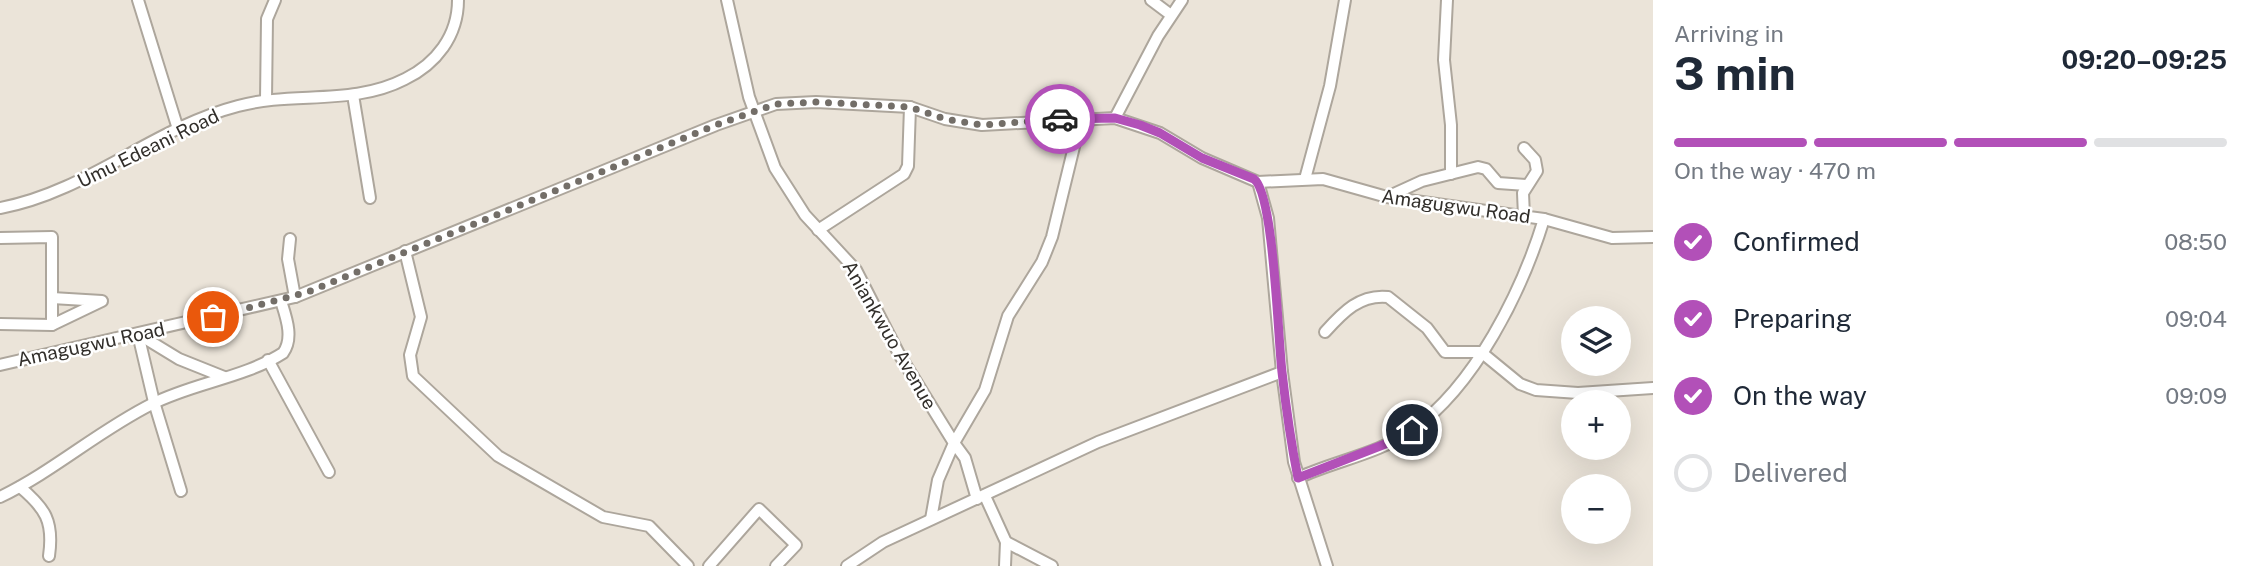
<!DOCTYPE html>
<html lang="en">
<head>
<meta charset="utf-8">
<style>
	:root { --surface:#fff; --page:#f2f2f3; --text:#1f2937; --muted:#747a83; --line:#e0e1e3; --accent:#b250b8 }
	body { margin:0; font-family:"Public Sans",sans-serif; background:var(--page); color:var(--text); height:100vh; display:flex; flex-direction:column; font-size:26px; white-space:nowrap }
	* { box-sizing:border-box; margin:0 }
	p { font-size:23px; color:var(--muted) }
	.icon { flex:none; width:38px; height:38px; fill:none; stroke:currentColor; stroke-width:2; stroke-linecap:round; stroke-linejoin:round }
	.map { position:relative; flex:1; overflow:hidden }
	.details { display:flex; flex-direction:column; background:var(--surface); width:595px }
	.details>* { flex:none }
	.buttons { position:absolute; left:1561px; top:306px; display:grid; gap:14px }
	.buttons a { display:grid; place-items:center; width:70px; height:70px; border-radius:50%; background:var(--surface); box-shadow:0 7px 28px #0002; font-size:35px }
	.pin { position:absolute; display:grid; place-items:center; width:60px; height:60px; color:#fff; margin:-30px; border:4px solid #fff; border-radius:50%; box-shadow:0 2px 7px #0007 }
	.courier { position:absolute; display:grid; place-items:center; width:70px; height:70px; margin:-35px; border:5px solid #b250b8; border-radius:50%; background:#fff; color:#222; box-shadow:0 2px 9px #0007 }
	.headline em { font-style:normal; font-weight:700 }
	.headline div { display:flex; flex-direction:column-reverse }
	.headline { display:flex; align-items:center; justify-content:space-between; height:119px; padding:0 21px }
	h1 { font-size:46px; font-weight:700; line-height:52px }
	.bar { display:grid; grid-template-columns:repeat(4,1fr); gap:10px 7px; align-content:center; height:84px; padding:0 21px }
	.bar i { height:9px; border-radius:5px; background:var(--line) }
	.bar .on { background:var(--accent) }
	.bar p { grid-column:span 4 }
	ol { padding:0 21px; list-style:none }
	li { display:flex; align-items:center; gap:21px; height:77px }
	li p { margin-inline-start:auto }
	li .icon { padding:7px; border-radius:50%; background:var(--accent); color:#fff; stroke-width:4 }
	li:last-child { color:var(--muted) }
	li i { width:38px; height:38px; border:4px solid var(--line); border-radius:50% }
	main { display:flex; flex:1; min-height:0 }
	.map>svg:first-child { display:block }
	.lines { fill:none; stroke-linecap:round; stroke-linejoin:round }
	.minor-casing { stroke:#ada69c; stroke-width:14 }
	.minor { stroke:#fff; stroke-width:10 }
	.done { stroke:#736e68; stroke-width:7; stroke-dasharray:0 12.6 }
	.route { stroke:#b250b8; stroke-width:9 }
	.labels { text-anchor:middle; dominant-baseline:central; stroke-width:5; stroke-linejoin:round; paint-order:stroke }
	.street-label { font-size:19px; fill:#322f2b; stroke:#fff }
</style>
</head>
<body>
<main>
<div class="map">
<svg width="1653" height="566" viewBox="0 0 1653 566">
	<rect width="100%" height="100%" fill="#ebe4d9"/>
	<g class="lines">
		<g class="minor-casing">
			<g id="minor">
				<path d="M138 0 178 129"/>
				<path d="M727 0 749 97 775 168 805 215 856 270 899 354 954 443 938 480 931 519"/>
				<path d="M1151 0 1171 15"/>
				<path d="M1447 0 1444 60 1451 125V174"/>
				<path d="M353 95 370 198"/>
				<path d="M266 99 267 19 275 0"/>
				<path d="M1115 118 1158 36 1182 0"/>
				<path d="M1305 179 1330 86 1345 0"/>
				<path d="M1258 182 1268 218 1282 372 1294 462 1327 566"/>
				<path d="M1387 197 1422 181 1478 167 1486 169 1498 183 1527 185"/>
				<path d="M0 208C87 192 153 128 238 106 293 91 353 106 405 79 436 64 458 36 458 0"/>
				<path d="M1524 216 1523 193 1537 171 1535 160 1524 148"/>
				<path d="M818 230 904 174 908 166 910 107"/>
				<path d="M0 238 52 237V325L0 324"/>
				<path d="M290 239 288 259 295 297"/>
				<path d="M405 251 421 317 410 355 413 376 498 456 603 517 649 526 688 566"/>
				<path d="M52 298 102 301 52 325"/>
				<path d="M1325 332C1343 312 1360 294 1388 297L1427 328 1445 352H1481L1520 384 1536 390 1578 393 1653 388"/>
				<path d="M138 334 154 402 181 491"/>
				<path d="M138 334 179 359 224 377"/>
				<path d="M268 360 329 472"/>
				<path d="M0 365 295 297 716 125 776 104 816 102 910 107 945 119 982 125 1115 118 1160 133 1202 158 1258 182 1323 179 1387 197 1544 219 1612 238 1653 237"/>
				<path d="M1298 478C1334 461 1379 454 1412 430 1475 386 1522 291 1544 219"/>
				<path d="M20 487C45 508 54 521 49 556"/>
				<path d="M985 496 1006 542 1052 566"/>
				<path d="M0 497C54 471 98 431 152 404 193 383 244 378 283 353 294 338 286 317 281 301"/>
				<path d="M977 499 965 458 954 443 985 390 1008 316 1042 262 1052 237 1081 118"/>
				<path d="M709 566 759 509 796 545 776 566"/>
				<path d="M847 566 883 542 1098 442 1282 372"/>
				<path d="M1005 566 1006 542"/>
			</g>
		</g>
		<use href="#minor" class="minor"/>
	</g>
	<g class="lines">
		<path class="done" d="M213 317 308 292 716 125 776 104 816 102 910 107 945 119 982 125 1060 119"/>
		<path class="route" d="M1060 119 1115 118 1140 125 1160 133 1202 158 1254 179C1274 194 1278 340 1282 372 1286 408 1291 443 1298 478L1393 441 1412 430"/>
	</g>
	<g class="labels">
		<g class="street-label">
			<text transform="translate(148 148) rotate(-26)">Umu Edeani Road</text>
			<text transform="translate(1456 206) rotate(8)">Amagugwu Road</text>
			<text transform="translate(890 335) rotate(60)">Aniankwuo Avenue</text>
			<text transform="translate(91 344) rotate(-12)">Amagugwu Road</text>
		</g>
	</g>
</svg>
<div class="buttons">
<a><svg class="icon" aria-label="layers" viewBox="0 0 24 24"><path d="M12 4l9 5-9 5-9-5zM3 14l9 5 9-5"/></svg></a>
<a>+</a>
<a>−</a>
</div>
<div class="pin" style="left:213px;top:317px;background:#ea580c"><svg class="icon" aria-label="bag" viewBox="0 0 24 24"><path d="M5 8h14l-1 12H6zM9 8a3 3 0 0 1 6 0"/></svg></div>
<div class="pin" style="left:1412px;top:430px;background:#1f2937"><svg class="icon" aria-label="home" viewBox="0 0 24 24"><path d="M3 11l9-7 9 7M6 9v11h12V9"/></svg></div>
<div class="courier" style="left:1060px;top:119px"><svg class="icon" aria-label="car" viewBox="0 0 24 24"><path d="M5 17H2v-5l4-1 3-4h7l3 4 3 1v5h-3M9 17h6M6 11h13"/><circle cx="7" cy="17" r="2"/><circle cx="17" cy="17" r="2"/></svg></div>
</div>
<section class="details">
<div class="headline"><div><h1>3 min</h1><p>Arriving in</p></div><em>09:20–09:25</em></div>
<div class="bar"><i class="on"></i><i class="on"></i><i class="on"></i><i></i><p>On the way · 470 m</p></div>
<ol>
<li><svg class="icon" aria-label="check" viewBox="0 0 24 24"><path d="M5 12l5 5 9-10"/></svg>Confirmed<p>08:50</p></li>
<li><svg class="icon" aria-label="check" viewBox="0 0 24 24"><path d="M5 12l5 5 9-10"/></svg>Preparing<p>09:04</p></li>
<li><svg class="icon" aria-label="check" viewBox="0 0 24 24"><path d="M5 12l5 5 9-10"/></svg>On the way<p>09:09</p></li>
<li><i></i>Delivered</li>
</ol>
</section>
</main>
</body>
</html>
